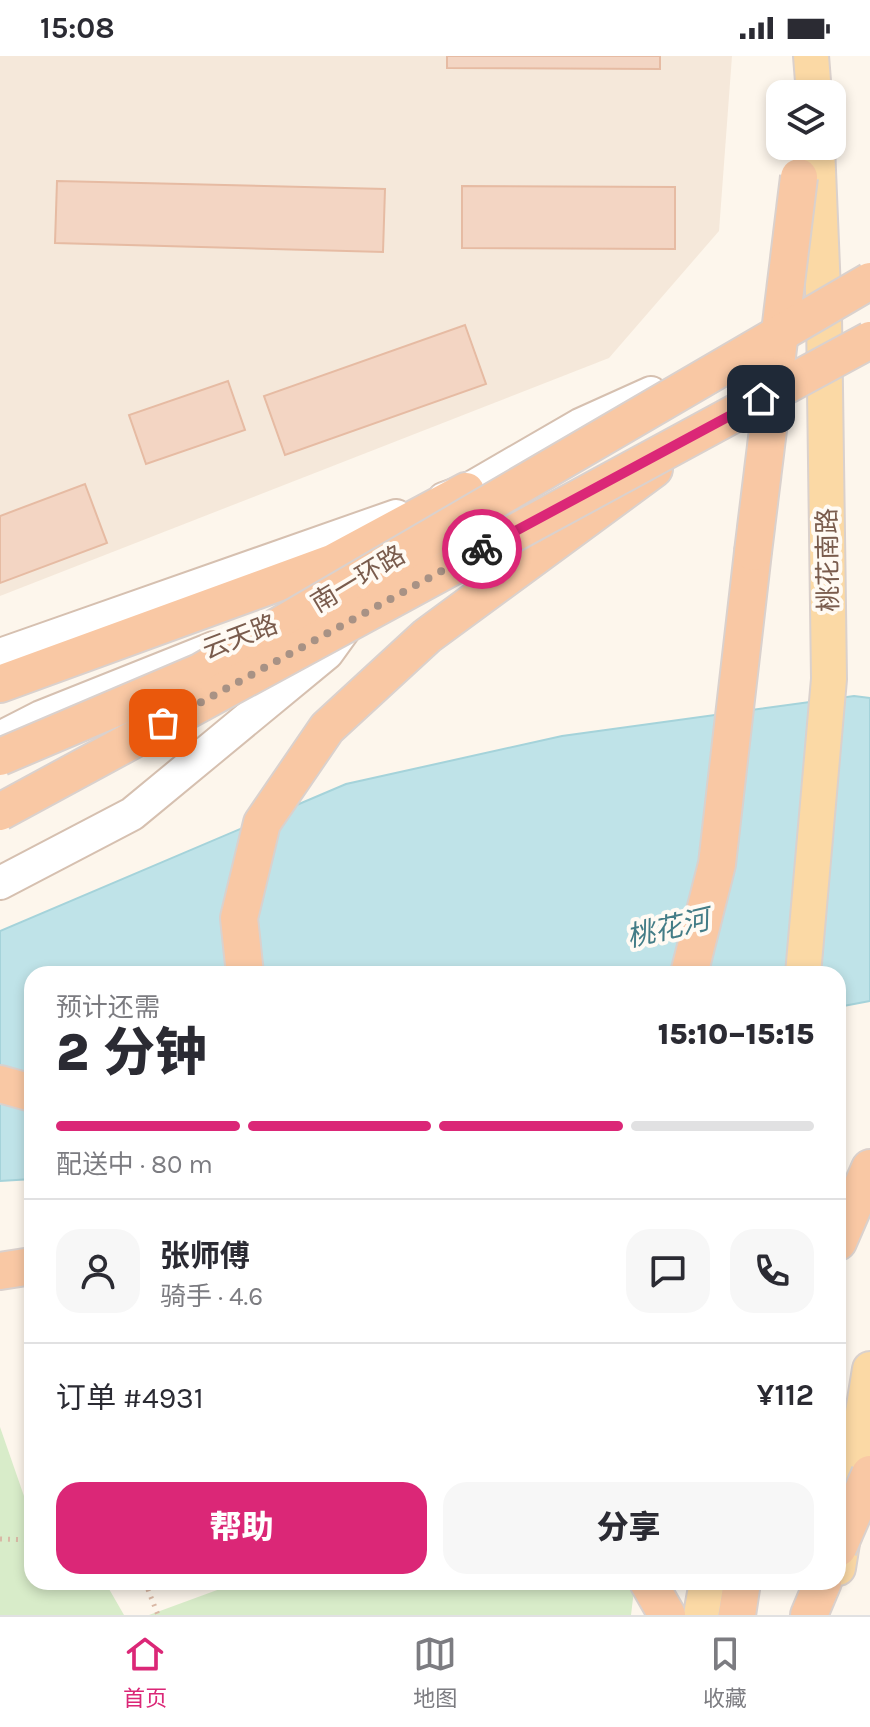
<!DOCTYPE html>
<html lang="zh">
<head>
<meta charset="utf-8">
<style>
	:root { --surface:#fff; --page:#f7f7f7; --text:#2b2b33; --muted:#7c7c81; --line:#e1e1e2; --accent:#db2777 }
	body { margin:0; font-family:Karla,"Noto Sans SC",sans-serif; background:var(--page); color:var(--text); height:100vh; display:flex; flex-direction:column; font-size:30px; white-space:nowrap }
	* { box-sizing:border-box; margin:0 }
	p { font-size:26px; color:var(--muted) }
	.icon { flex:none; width:44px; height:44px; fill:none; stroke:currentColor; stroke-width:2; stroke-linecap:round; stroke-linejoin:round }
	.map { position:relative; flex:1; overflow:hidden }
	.sheet { position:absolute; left:24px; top:910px; width:822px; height:624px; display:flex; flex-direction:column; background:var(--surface); border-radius:24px; box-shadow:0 4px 12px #0003 }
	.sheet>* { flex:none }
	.tools { position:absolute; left:766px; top:24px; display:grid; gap:16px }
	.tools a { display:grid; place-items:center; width:80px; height:80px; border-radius:16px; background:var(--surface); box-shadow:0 4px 12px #0003; font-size:40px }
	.pin { position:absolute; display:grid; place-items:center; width:68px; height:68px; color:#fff; margin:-34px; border-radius:16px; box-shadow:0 4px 12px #0006 }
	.courier { position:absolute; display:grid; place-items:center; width:80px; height:80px; margin:-40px; border:6px solid #db2777; border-radius:50%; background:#fff; color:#222; box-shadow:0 2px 10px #0007 }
	.head em { font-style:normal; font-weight:800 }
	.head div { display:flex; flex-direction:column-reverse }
	.head { display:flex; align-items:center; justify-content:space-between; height:136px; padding:0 32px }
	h1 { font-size:52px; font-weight:800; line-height:60px }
	.bar { display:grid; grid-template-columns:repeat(4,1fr); gap:12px 8px; align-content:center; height:96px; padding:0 32px }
	.bar i { height:10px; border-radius:6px; background:var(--line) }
	.bar .selected { background:var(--accent) }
	.bar p { grid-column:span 4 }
	.line { display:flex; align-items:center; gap:20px; padding:0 32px; border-top:2px solid var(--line) }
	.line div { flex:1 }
	.round { display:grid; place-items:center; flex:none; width:84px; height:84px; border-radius:24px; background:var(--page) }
	.primary-button { display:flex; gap:16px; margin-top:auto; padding:16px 32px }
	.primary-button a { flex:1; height:92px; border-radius:24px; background:var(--accent); color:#fff; font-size:32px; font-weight:800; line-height:92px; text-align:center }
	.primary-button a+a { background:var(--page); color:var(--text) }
	.status { display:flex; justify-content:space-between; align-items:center; height:56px; padding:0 40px; background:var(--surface); direction:ltr }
	.status svg { height:22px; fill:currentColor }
	.dock { display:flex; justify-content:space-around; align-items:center; height:112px; border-top:2px solid var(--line); background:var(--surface); font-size:22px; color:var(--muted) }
	.dock a { display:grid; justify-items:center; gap:4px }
	.dock .selected { color:var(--accent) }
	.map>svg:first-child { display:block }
	.residential { fill:#f5e8da }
	.green { fill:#d8ecc9 }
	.water { fill:#bfe3e8; stroke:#a5d3da; stroke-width:2 }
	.building { fill:#f3d5c3; stroke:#e6bba3; stroke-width:2 }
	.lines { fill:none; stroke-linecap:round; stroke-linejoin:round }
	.secondary-casing { stroke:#d6c0b0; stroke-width:36 }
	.primary-casing { stroke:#dad1cd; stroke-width:38 }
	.trunk-casing { stroke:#dad1cd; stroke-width:40 }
	.path { stroke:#d9b8a5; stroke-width:5; stroke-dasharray:2 6; stroke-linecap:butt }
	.secondary { stroke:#fff; stroke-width:32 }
	.primary { stroke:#fbd9a5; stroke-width:34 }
	.trunk { stroke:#f9c8a4; stroke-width:36 }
	.trunk-bridge-casing { stroke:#dad1cd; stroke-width:40; stroke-linecap:butt }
	.trunk-bridge { stroke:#f9c8a4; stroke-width:36 }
	.done { stroke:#a89285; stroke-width:8; stroke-dasharray:0 14.4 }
	.route { stroke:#db2777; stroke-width:10 }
	.labels { text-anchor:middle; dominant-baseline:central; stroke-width:8; stroke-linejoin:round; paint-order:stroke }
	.street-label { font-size:26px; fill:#7a5c4d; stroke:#fffaf3 }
	.water-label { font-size:28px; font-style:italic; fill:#437c86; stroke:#fffaf3 }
</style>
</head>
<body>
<div class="status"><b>15:08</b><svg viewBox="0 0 49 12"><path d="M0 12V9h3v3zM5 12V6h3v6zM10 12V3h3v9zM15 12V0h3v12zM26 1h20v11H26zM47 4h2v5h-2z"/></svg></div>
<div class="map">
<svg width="870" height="1559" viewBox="0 0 870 1559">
	<rect width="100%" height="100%" fill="#fdf6ec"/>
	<path class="residential" d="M0 0H732L719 175 609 302 0 540Z"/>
	<g class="green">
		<path d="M0 1371 32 1463V1526H105L124 1559H0Z"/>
		<path d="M239 1526H635L631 1559H149Z"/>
	</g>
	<path class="water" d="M854 640 870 642V945L838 951V918H32V1123L0 1125V875L346 728 562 680Z"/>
	<g class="building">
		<path d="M447 0H660V13L447 12Z"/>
		<path d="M57 125 385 133 383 196 55 187Z"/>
		<path d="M462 130 675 131V193L462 192Z"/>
		<path d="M465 269 486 328 285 399 264 340Z"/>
		<path d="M228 325 245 374 146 408 129 359Z"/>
		<path d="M85 428 107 487 0 527V460Z"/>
	</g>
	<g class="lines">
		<g class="secondary-casing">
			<g id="secondary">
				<path d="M444 443 466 435 580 369 651 337"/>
				<path d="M0 599 396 460"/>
				<path d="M0 682 41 661 214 592"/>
				<path d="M0 827 132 758 327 597 345 572"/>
			</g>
		</g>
		<g class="primary-casing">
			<g id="primary">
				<path d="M811 0 814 38"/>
				<path d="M803 918 829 623 824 260 817 90"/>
				<path d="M838 1512 870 1313"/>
				<path d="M701 1559 707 1526"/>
			</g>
		</g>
		<g class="trunk-casing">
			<g id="trunk">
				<path d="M0 628 332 507 466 435"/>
				<path d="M245 918 239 862 262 767 327 672 427 580 654 413"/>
				<path d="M689 918 717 808 753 496"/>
				<path d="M0 1028 32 1037"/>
				<path d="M838 1186 870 1112"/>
				<path d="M0 1215 32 1210"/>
				<path d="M648 1526 667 1559"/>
				<path d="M737 1559 742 1526"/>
				<path d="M809 1559 823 1526"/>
			</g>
		</g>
		<g class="path">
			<path d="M0 1483 32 1484"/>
			<path d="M145 1526 158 1559"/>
		</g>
		<use href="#secondary" class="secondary"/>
		<use href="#primary" class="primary"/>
		<use href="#trunk" class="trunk"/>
		<g class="trunk-bridge-casing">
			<g id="trunk-bridge">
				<path d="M753 496 799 121"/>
				<path d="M0 701 200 616 870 225"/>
				<path d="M0 756 870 284"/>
				<path d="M838 1492 870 1418"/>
			</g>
		</g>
		<use href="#trunk-bridge" class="trunk-bridge"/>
	</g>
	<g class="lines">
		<path class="done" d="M163 667 482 493"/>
		<path class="route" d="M482 493 761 343"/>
	</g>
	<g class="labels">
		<g class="street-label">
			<text transform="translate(828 504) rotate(-91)">桃花南路</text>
			<text transform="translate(358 523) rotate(-31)">南一环路</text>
			<text transform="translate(240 581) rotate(-21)">云天路</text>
		</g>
		<g class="water-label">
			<text transform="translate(668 872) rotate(-13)">桃花河</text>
		</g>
	</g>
</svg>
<div class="tools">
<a><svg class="icon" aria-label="layers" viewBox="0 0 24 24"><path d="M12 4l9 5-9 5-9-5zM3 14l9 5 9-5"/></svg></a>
</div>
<div class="pin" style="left:163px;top:667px;background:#ea580c"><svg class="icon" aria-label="bag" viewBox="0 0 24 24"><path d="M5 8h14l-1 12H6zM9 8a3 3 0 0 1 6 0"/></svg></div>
<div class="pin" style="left:761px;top:343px;background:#1f2937"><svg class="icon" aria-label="home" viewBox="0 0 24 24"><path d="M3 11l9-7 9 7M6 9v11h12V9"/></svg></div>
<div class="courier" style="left:482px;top:493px"><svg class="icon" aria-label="bike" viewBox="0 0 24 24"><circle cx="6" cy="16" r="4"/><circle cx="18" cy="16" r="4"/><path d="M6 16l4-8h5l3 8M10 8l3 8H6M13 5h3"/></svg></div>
<section class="sheet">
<div class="head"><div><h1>2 分钟</h1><p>预计还需</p></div><em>15:10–15:15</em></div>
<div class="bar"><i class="selected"></i><i class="selected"></i><i class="selected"></i><i></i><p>配送中 · 80 m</p></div>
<div class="line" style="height:144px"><a class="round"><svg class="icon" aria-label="person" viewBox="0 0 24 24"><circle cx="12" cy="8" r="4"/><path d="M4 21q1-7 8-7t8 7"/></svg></a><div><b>张师傅</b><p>骑手 · 4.6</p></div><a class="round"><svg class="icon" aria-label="chat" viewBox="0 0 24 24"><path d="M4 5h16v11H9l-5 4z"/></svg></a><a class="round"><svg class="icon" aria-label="phone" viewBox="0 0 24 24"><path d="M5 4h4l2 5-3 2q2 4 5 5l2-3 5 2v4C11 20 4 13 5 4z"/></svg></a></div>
<div class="line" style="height:104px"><div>订单 #4931</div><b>¥112</b></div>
<div class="primary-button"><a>帮助</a><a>分享</a></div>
</section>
</div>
<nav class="dock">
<a class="selected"><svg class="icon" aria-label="home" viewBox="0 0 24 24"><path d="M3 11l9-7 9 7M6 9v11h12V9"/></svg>首页</a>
<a><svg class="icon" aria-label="map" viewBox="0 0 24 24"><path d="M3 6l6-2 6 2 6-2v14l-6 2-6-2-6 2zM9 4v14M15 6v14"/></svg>地图</a>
<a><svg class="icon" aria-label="saved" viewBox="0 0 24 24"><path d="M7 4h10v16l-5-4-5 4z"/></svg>收藏</a>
</nav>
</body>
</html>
